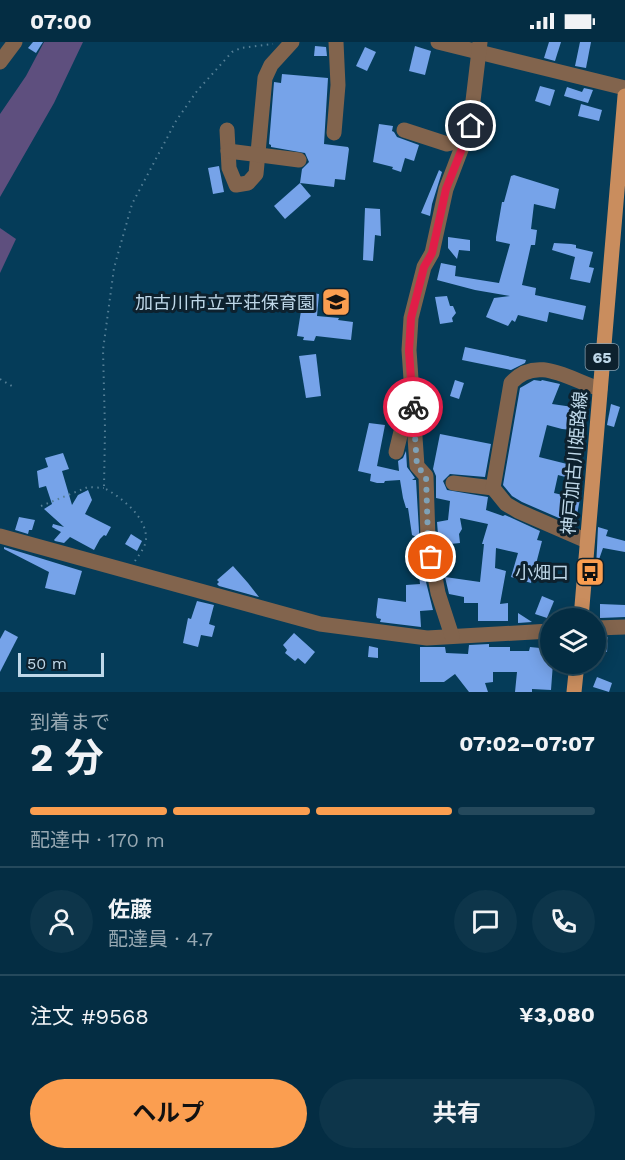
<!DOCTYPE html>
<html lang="ja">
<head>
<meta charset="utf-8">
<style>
	:root { --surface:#042d43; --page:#0d354a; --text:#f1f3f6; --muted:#97a8b2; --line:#25495c; --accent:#fb9e50 }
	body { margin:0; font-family:"Work Sans","Noto Sans JP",sans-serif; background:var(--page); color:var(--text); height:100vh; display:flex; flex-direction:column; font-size:22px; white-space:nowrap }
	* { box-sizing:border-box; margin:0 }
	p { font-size:20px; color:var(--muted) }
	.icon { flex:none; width:33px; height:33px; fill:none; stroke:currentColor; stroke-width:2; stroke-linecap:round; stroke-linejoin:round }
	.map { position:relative; height:650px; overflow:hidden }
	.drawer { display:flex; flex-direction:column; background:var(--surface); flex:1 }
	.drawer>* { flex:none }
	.tools { position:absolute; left:540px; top:566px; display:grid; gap:12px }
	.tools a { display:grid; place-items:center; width:66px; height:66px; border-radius:50%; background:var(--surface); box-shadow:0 3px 15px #0003,0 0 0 2px var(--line); font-size:30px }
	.scale { position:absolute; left:18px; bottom:15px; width:86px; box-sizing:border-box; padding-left:6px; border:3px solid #bfd8e9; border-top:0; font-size:16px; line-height:21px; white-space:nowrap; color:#bfd8e9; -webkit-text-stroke:4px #0d212e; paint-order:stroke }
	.pin { position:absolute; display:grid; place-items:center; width:51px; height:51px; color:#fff; margin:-26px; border:3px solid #fff; border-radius:50%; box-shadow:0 2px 6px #0007 }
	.courier { position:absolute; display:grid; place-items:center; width:60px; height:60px; margin:-30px; border:4px solid #e11d48; border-radius:50%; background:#fff; color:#222; box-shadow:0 2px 8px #0007 }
	.summary em { font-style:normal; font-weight:700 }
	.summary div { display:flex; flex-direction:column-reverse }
	.summary { display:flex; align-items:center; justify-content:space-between; height:102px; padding:0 30px }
	h1 { font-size:39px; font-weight:700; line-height:45px }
	.bar { display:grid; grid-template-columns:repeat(4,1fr); gap:9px 6px; align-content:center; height:72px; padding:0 30px }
	.bar i { height:8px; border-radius:4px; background:var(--line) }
	.bar .active { background:var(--accent) }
	.bar p { grid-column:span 4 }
	.line { display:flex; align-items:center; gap:15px; padding:0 30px; border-top:2px solid var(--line) }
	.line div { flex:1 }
	.round { display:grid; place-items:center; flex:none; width:63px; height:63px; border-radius:32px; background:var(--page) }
	.cta { display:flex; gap:12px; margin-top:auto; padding:12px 30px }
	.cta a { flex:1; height:69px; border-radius:36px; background:var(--accent); color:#111; font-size:24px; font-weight:700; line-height:69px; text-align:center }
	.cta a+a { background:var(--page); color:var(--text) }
	.status { display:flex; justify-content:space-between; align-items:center; height:42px; padding:0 30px; background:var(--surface); direction:ltr }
	.status svg { height:16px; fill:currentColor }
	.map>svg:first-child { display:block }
	.green { fill:#5e4f7e }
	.building { fill:#76a3e9 }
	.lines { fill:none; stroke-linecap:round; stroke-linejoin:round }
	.path { stroke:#547f96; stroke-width:2; stroke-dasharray:1.5 4.5; stroke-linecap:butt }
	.minor { stroke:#82644d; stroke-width:15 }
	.major { stroke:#c98d5e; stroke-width:15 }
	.done { stroke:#7ea1b7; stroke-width:6; stroke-dasharray:0 10.8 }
	.route { stroke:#e11d48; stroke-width:8 }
	.labels { text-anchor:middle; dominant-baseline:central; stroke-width:6; stroke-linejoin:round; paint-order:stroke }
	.shield { fill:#0d212e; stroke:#8aa1b1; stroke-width:1.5 }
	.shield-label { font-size:16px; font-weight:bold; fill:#bfd8e9 }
	.poi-label { font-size:18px; fill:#bfd8e9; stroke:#0d212e; text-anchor:end }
	.street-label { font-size:18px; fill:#bfd8e9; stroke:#0d212e }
</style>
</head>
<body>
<div class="status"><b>07:00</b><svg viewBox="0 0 49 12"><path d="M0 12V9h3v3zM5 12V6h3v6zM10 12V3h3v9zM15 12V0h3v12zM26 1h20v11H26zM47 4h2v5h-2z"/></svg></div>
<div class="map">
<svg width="625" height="650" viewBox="0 0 625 650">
	<rect width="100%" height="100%" fill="#053c59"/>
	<g class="green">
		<path d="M44 0H83L54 61 0 155V72L26 34Z"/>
		<path d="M0 186 16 197 0 231Z"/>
	</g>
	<g class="building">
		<path d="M33 0H43L36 11 28 6Z"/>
		<path d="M549 0H561L555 19 544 16Z"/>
		<path d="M580 0H591L586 26 575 24Z"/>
		<path d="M315 4 326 5 327 14H314Z"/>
		<path d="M415 4 431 9 425 33 409 29Z"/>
		<path d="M365 5 376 10 367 29 356 24Z"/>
		<path d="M282 32 328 36 324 102 348 105 349 107 345 138 335 137 334 145 300 141 302 127 309 120 305 111 271 105V103L269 102 274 40 281 41Z"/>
		<path d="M540 44 555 48 550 64 535 59Z"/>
		<path d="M567 45 582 50 584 46 593 48 588 61 564 54Z"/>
		<path d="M581 62 602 68 599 79 578 74Z"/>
		<path d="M379 82 393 84 392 89 394 90 397 95 419 103 414 119 405 116 401 130 392 127 393 125 373 120Z"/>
		<path d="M219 124 224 150 213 152 208 126Z"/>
		<path d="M439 128 442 130 432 162 430 174 421 171Z"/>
		<path d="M514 133 559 147 555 167 534 162 531 187 537 188 535 203H531L522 243 536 246 535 253 586 264 583 278 549 270 547 280 518 273 515 280 512 278 508 284 486 275 494 256 510 254 475 248 437 238 441 221 456 224 455 234 499 241 510 202 496 199V195L502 160H504L511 134Z"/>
		<path d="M300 141 311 154 285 177 274 164Z"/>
		<path d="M365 166 380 167 381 194 375 193 373 219 363 218Z"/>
		<path d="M448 195 470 198V209L459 208 457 217 448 206Z"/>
		<path d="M554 201 571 202 576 203V206L593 210 589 225 594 226 590 241 570 237 575 215 552 208Z"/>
		<path d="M304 250 319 252 317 274 339 276 338 278 353 280 351 298 316 294 314 299 303 298 304 295 297 294Z"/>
		<path d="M447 254 450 264H453L456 271 452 276 453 280 440 282 435 255Z"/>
		<path d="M465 305 526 318 525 321 511 328 462 318Z"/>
		<path d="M316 312 321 354 306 356 299 314Z"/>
		<path d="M455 338 464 341 459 357 450 354Z"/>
		<path d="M534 338 541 339 542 338 560 342 552 362 587 367 584 389 562 387 547 383 539 415 575 424 573 437 558 433 554 451 580 457 575 483 522 460 512 454 503 443 520 346Z"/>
		<path d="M611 362 620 365 614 385 607 383Z"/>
		<path d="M369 381 385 383 377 424 399 429 398 419 403 416 406 409 407 425 415 436 412 438H416L420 506 414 507 412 496 416 495 412 493 408 466H406L403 456 400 438 385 439 384 441H377L370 439 371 432 358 429Z"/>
		<path d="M440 392 491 402 485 435 450 432 443 439 447 448 488 455 486 468 503 474 505 473 540 489 537 498 542 499 531 541 511 535 518 511 496 506 495 526 506 529 500 562 508 561V579H478V561H464V555L449 552 445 535 480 540 484 502H482L488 482 460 476 462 487 459 492 460 501 440 503 439 505 437 480 448 478 450 459 436 456V434L433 427Z"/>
		<path d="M63 411 69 427 62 429 72 463 78 453 88 448 92 458 85 472 111 485 106 494 104 493 100 497 94 508 70 495 64 501 55 499 54 498 61 490 52 485 53 482 64 485 44 467 52 462 46 444 39 446 37 429 48 425 45 416Z"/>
		<path d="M19 475 35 478 32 488H29L28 492 15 488Z"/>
		<path d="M598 485 608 488 606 494 625 499V510L603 506 596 526Z"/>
		<path d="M131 492 142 499 137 509 125 502Z"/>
		<path d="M4 505 82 529 75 553 45 546 49 530 4 507Z"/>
		<path d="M233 524 248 541 259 555 219 544 217 542 219 540 217 538Z"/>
		<path d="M424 532 433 568 420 569 421 585 380 580 381 577 377 576 376 573 378 556 406 560V543L420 542 419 533Z"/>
		<path d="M542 554 554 559 547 576 535 572Z"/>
		<path d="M197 559 214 563 209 582 215 584 212 595 201 593 198 605 183 601 188 576 191 577Z"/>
		<path d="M600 562 625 563V575L600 576Z"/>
		<path d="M518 571 532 580 518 581Z"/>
		<path d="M5 588 18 595 0 630V597Z"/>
		<path d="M294 591 315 610 305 622 298 616 295 619 285 611 287 608 283 603Z"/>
		<path d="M608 595 607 610 596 609V600L601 596Z"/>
		<path d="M489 602V605H510V609H529L530 605 550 607V621H553L551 648 532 647V650H515L517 630H493V640L485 641 488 650H469L455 632 444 640H420V605H445L446 611 468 612 469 603Z"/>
		<path d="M369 604 378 606V616L368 615Z"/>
		<path d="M597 635 612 641 609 650 593 645Z"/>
	</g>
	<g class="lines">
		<g class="path">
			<path d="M0 337 12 344"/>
			<path d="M41 464 88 445 104 446"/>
			<path d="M135 519C139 513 146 504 146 497 147 475 121 455 104 446L105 387 103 308 114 226 132 162 176 79 197 49 232 10 241 6 273 2"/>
		</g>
		<g class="minor">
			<path d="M438 0 625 46"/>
			<path d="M0 20 15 0"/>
			<path d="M227 88 229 126 236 143 248 141 256 132 265 36 271 23 292 0"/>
			<path d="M404 88 447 102 451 101 459 92 468 89"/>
			<path d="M334 91 338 43 336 0"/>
			<path d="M228 109 299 118"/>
			<path d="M396 410 406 369 412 360"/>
			<path d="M453 441 493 446"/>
			<path d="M0 494 320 582 427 596 550 589"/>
			<path d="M587 499 518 469 506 462 493 446 511 341C537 312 570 338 600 347"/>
			<path d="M596 586 625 585"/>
			<path d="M452 594 438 551 428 497 426 434 417 424 409 308 411 276 424 225 432 211 446 147 470 84 480 0"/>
		</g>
		<g class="major">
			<path d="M581 576 625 54"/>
			<path d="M574 650 577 621"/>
		</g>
	</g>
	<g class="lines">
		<path class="done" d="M413 365 417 424 426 434 428 497 431 515"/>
		<path class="route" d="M413 365 409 309 411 276 424 225 432 211 446 147 471 84"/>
	</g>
	<defs>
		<g id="school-square" transform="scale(1.5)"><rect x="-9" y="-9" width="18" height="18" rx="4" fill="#fb9e50" stroke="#0d212e"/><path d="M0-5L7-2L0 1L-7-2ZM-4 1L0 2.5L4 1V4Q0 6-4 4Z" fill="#111"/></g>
		<g id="bus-square" transform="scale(1.5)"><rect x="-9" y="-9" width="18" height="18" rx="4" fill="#fb9e50" stroke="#0d212e"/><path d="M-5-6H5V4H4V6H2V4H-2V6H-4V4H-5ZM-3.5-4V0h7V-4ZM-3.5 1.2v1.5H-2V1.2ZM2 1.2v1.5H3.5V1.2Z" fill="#111"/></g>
	</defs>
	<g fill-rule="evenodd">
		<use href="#school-square" x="336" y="260"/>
		<use href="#bus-square" x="590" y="530"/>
	</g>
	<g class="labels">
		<rect class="shield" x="585.5" y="302" width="33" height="26" rx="4.5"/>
		<g class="shield-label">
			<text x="602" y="315">65</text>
		</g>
		<g class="poi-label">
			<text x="315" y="260">加古川市立平荘保育園</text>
			<text x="569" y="530">小畑口</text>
		</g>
		<g class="street-label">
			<text transform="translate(574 421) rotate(-85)">神戸加古川姫路線</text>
		</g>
	</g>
</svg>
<div class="tools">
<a><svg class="icon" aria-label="layers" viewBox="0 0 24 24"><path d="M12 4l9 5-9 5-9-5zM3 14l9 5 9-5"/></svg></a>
</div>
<div class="scale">50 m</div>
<div class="pin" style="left:431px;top:515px;background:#ea580c"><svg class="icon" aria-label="bag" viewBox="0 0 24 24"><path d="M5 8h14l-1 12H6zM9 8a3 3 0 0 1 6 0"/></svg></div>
<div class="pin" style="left:471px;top:84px;background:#1f2937"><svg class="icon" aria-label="home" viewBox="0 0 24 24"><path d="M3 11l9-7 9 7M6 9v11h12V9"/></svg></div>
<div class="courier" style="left:413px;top:365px"><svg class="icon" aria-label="bike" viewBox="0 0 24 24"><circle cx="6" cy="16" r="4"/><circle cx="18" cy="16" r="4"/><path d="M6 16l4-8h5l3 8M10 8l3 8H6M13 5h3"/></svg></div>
</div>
<section class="drawer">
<div class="summary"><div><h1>2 分</h1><p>到着まで</p></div><em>07:02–07:07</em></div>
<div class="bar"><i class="active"></i><i class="active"></i><i class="active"></i><i></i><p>配達中 · 170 m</p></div>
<div class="line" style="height:108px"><a class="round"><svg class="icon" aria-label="person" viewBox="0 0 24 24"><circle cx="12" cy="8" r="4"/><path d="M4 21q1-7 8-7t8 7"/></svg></a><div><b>佐藤</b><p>配達員 · 4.7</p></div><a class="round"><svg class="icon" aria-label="chat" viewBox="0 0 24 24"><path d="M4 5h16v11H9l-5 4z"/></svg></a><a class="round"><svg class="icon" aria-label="phone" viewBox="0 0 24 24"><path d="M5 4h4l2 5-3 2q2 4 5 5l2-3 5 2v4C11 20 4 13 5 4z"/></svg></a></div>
<div class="line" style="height:78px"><div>注文 #9568</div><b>¥3,080</b></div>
<div class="cta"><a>ヘルプ</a><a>共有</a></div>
</section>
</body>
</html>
